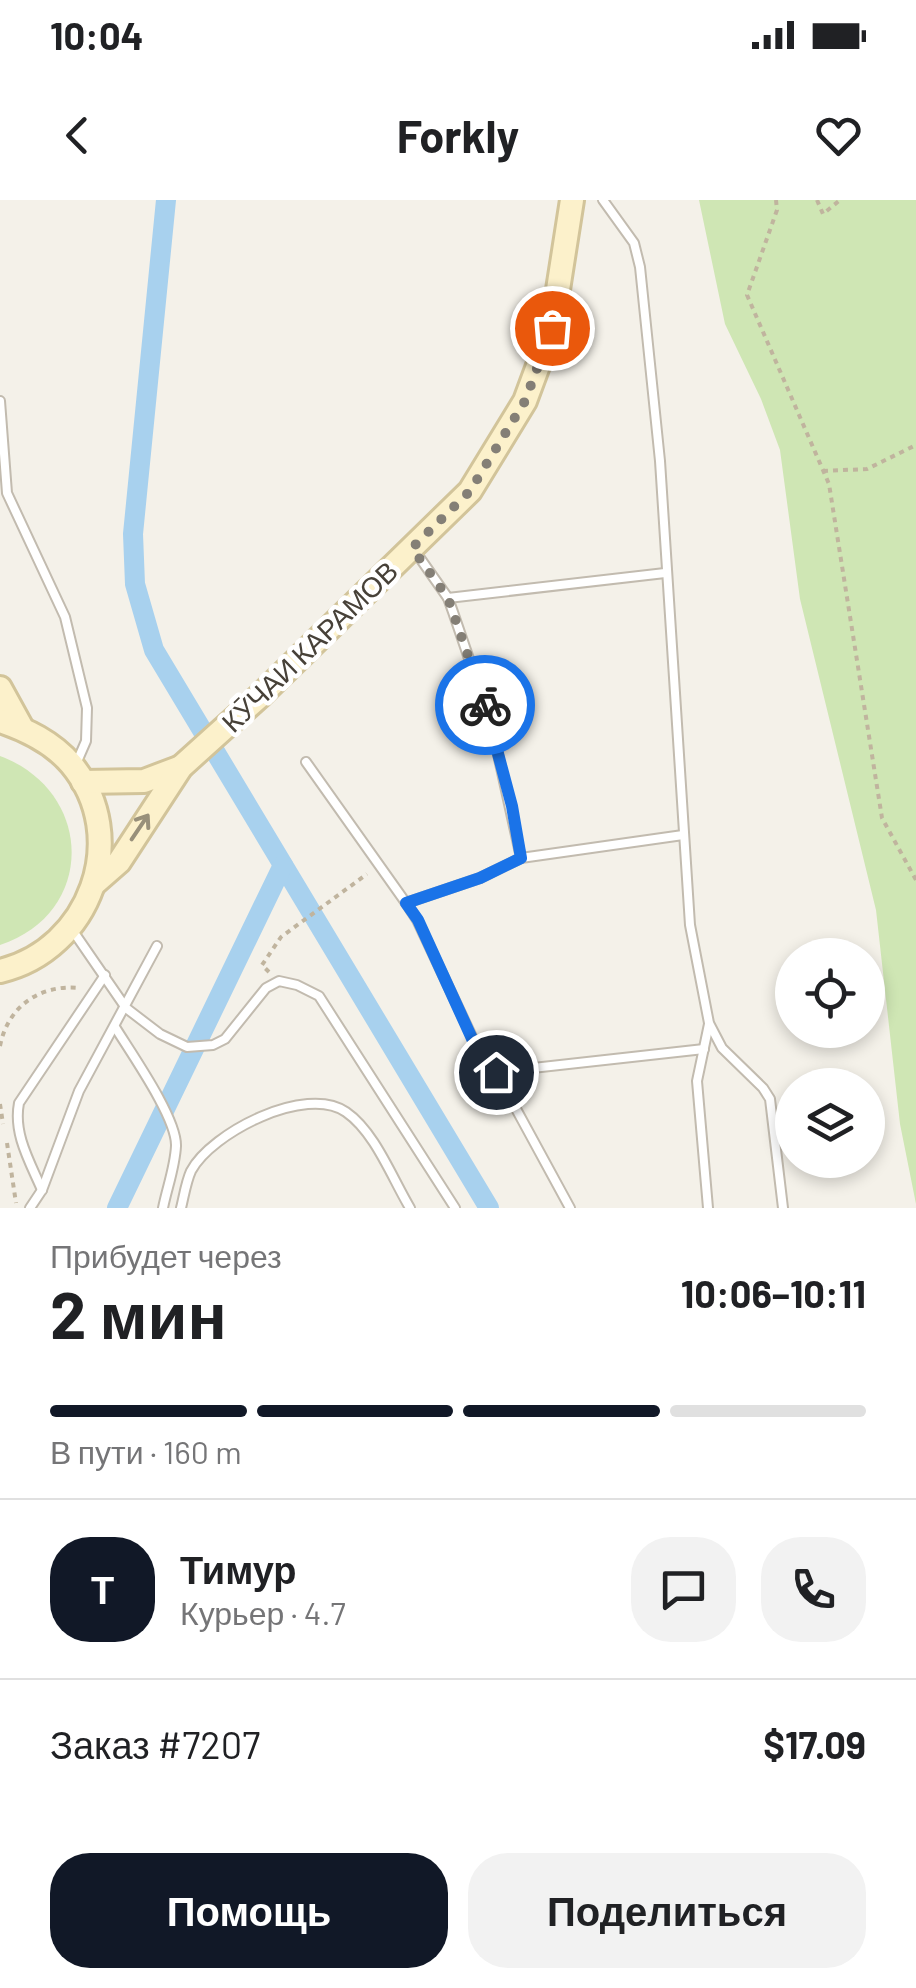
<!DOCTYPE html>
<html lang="ru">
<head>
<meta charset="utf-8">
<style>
	:root { --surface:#fff; --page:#f2f2f2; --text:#202124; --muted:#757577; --line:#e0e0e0; --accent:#111827 }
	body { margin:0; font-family:Barlow,sans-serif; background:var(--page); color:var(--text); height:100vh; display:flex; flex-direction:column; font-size:38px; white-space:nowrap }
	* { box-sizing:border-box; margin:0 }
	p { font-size:32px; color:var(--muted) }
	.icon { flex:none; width:55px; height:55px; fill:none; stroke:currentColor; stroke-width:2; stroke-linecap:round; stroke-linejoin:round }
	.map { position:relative; height:1008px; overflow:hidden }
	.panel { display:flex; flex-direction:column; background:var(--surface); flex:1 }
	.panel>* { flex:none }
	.controls { position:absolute; left:775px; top:738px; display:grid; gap:20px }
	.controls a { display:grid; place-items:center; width:110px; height:110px; border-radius:50%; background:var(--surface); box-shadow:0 5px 15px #0003; font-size:50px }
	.pin { position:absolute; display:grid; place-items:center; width:85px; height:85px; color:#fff; margin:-42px; border:5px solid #fff; border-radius:50%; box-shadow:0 2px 10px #0007 }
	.courier { position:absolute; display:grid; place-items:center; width:100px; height:100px; margin:-50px; border:8px solid #1a73e8; border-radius:50%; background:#fff; color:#222; box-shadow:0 2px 12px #0007 }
	.summary em { font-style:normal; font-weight:700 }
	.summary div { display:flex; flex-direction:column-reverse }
	.summary { display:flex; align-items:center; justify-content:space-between; height:170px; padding:0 50px }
	h1 { font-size:65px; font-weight:700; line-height:75px }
	.bar { display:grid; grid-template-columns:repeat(4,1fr); gap:15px 10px; align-content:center; height:120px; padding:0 50px }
	.bar i { height:12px; border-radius:8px; background:var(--line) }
	.bar .on { background:var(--accent) }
	.bar p { grid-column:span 4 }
	.line { display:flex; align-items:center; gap:25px; padding:0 50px; border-top:2px solid var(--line) }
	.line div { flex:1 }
	.round { display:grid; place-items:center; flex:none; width:105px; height:105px; border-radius:40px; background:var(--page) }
	.cta { display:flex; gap:20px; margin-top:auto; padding:20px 50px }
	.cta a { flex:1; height:115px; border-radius:40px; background:var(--accent); color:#fff; font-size:40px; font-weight:700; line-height:115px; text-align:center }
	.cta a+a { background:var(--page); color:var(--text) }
	.status { display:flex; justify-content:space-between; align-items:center; height:70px; padding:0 50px; background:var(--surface); direction:ltr }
	.status svg { height:28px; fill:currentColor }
	header { display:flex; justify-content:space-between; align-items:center; height:130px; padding:0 50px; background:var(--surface); font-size:45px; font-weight:700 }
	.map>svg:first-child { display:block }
	.green { fill:#cfe6b4 }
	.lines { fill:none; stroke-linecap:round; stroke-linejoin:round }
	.canal { stroke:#a8d1ee; stroke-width:20 }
	.lane-casing { stroke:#c2bbaf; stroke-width:12 }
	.secondary-casing { stroke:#d2c49a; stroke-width:28 }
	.path { stroke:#c0b49e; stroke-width:4; stroke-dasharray:5 5; stroke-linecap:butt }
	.lane { stroke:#fff; stroke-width:8 }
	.secondary { stroke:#fcf1cb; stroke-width:22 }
	.oneway { stroke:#98907a }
	.done { stroke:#847f76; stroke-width:10; stroke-dasharray:0 18 }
	.route { stroke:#1a73e8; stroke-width:12 }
	.labels { text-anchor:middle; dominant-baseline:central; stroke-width:9; stroke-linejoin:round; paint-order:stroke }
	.street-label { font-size:28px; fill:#474138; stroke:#fff }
</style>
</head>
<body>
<div class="status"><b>10:04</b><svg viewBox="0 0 49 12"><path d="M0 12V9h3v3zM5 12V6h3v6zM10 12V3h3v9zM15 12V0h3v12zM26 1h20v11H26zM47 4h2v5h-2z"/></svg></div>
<header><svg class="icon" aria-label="back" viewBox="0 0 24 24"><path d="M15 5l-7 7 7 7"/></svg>Forkly<svg class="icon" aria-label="heart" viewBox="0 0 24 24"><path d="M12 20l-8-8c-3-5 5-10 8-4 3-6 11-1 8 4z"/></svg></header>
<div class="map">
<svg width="916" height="1008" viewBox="0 0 916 1008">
	<rect width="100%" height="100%" fill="#f4f1e9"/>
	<g class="green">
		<path d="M699 0H916V1004L900 924 876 710 800 399 780 250 761 199 725 124Z"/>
		<path d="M0 556C94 591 97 713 0 745Z"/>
	</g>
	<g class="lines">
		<g class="canal">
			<path d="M166 0 133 334 135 384 154 450 489 1008"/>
			<path d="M117 1008 283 665"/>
		</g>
		<g class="lane-casing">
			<g id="lane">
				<path d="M603 0 634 43 640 67 660 261 690 725 709 823 722 848 763 888 770 899 783 1008"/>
				<path d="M0 201 7 293 65 417 87 508 86 541 76 564"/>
				<path d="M415 351 448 398 453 412 491 523 521 658 683 635"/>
				<path d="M448 398 665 373"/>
				<path d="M306 562 406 703"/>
				<path d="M521 658 480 678 406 703 417 720 475 843 496 872 570 1008"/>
				<path d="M73 731 126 808 160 834 187 847 213 845 225 839 266 788 279 781 297 785 319 796 455 1008"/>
				<path d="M115 827C131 853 177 918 176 946 175 967 167 988 163 1008"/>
				<path d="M496 872 704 849"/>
				<path d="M42 990C30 962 13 934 19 903L105 775"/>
				<path d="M30 1008 42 990 79 891 157 746"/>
				<path d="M181 1008C184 996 186 982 191 971 211 933 306 884 346 912 375 932 392 978 410 1008"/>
				<path d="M708 1008 697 881 709 824"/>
			</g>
		</g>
		<g class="secondary-casing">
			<g id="secondary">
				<path d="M0 488 22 528"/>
				<path d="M0 521C27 530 52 542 71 564 132 637 90 750 0 771"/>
				<path d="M83 582 144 581 181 567"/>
				<path d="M95 683 119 662 181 567 261 495 470 291 525 201 552 128 572 0"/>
			</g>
		</g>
		<g class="path">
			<path d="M776 0 777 10 747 95 829 284 882 618 916 680"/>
			<path d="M817 0 823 14 840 0"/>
			<path d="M823 271 867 269 916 245"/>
			<path d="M269 772 262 765 281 737 367 674"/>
			<path d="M0 846C8 806 40 784 80 788"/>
			<path d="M0 904 3 924"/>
			<path d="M7 943 16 1003"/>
		</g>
		<use href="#lane" class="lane"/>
		<use href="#secondary" class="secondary"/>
	</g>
	<defs><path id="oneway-shaft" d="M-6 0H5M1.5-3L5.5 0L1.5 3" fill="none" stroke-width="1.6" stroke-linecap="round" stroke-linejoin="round" transform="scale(2.5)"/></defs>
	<use class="oneway" href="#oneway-shaft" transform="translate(140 627) rotate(-56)"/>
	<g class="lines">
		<path class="done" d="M485 505 448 398 412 348 470 291 525 201 552 128"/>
		<path class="route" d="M485 505 512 606 521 658 480 678 406 703 418 720 474 843 496 872"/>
	</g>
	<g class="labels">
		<g class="street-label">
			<text transform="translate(309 446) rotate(-44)">КӮЧАИ КАРАМОВ</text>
		</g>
	</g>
</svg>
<div class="controls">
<a><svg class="icon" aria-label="locate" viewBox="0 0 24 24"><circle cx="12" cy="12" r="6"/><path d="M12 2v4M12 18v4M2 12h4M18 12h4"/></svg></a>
<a><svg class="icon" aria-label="layers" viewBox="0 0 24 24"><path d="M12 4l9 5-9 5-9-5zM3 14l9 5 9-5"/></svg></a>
</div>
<div class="pin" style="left:552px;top:128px;background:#ea580c"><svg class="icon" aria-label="bag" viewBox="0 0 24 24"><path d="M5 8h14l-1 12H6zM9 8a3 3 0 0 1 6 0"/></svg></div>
<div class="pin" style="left:496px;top:872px;background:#1f2937"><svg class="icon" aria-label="home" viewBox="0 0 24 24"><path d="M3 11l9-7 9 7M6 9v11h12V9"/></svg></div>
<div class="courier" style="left:485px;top:505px"><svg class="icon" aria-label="bike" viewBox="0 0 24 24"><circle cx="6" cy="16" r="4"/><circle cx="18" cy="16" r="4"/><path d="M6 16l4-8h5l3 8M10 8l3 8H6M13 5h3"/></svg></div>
</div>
<section class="panel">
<div class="summary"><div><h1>2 мин</h1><p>Прибудет через</p></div><em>10:06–10:11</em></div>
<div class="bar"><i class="on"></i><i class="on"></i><i class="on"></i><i></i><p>В пути · 160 m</p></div>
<div class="line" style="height:180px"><b class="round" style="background:var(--accent);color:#fff">Т</b><div><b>Тимур</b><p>Курьер · 4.7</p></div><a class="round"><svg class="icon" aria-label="chat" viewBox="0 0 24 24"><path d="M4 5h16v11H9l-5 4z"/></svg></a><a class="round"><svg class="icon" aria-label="phone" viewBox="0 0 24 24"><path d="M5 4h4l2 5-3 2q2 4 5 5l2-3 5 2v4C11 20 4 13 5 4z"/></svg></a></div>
<div class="line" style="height:130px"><div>Заказ #7207</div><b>$17.09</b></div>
<div class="cta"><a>Помощь</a><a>Поделиться</a></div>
</section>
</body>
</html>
